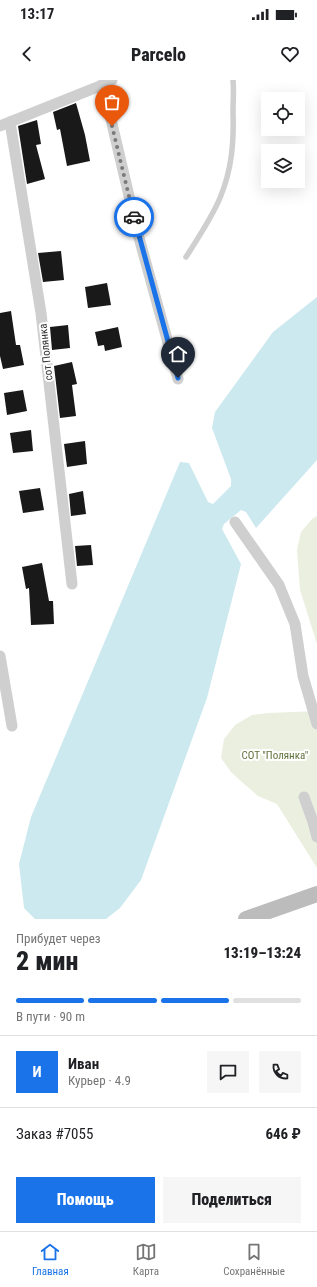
<!DOCTYPE html>
<html lang="ru">
<head>
<meta charset="utf-8">
<style>
	:root { --surface:#fff; --page:#f6f6f6; --text:#202124; --muted:#757577; --line:#e0e0e0; --accent:#1a73e8 }
	body { margin:0; font-family:"Roboto Condensed",sans-serif; background:var(--page); color:var(--text); height:100vh; display:flex; flex-direction:column; font-size:15px; white-space:nowrap }
	* { box-sizing:border-box; margin:0 }
	p { font-size:13px; color:var(--muted) }
	.icon { flex:none; width:22px; height:22px; fill:none; stroke:currentColor; stroke-width:2; stroke-linecap:round; stroke-linejoin:round }
	.map { position:relative; height:839px; overflow:hidden }
	.drawer { display:flex; flex-direction:column; background:var(--surface); flex:1 }
	.drawer>* { flex:none }
	.fabs { position:absolute; left:261px; top:12px; display:grid; gap:8px }
	.fabs a { display:grid; place-items:center; width:44px; height:44px; border-radius:0px; background:var(--surface); box-shadow:0 4px 16px #0002; font-size:20px }
	.pin { position:absolute; display:grid; place-items:center; width:34px; height:34px; color:#fff; margin:-41px -17px; border-radius:50% 50% 50% 0; rotate:-45deg; box-shadow:0 0 4px #0007 }
	.pin .icon { rotate:45deg }
	.courier { position:absolute; display:grid; place-items:center; width:40px; height:40px; margin:-20px; border:3px solid #1a73e8; border-radius:50%; background:#fff; color:#222; box-shadow:0 1px 5px #0007 }
	.head em { font-style:normal; font-weight:800 }
	.head div { display:flex; flex-direction:column-reverse }
	.head { display:flex; align-items:center; justify-content:space-between; height:68px; padding:0 16px }
	h1 { font-size:26px; font-weight:800; line-height:30px }
	.bar { display:grid; grid-template-columns:repeat(4,1fr); gap:6px 4px; align-content:center; height:48px; padding:0 16px }
	.bar i { height:5px; border-radius:3px; background:var(--line) }
	.bar .on { background:var(--accent) }
	.bar p { grid-column:span 4 }
	.line { display:flex; align-items:center; gap:10px; padding:0 16px; border-top:1px solid var(--line) }
	.line div { flex:1 }
	.round { display:grid; place-items:center; flex:none; width:42px; height:42px; border-radius:0px; background:var(--page) }
	.primary-button { display:flex; gap:8px; margin-top:auto; padding:8px 16px }
	.primary-button a { flex:1; height:46px; border-radius:0px; background:var(--accent); color:#fff; font-size:16px; font-weight:800; line-height:46px; text-align:center }
	.primary-button a+a { background:var(--page); color:var(--text) }
	.status { display:flex; justify-content:space-between; align-items:center; height:28px; padding:0 20px; background:var(--surface); direction:ltr }
	.status svg { height:11px; fill:currentColor }
	header { display:flex; justify-content:space-between; align-items:center; height:52px; padding:0 16px; background:var(--surface); font-size:18px; font-weight:800 }
	.tab-bar { display:flex; justify-content:space-around; align-items:center; height:56px; border-top:1px solid var(--line); background:var(--surface); font-size:11px; color:var(--muted) }
	.tab-bar a { display:grid; justify-items:center; gap:2px }
	.tab-bar .on { color:var(--accent) }
	.map>svg:first-child { display:block }
	.green { fill:#ebefe0 }
	.water { fill:#cce9ef }
	.building { fill:#191919 }
	.lines { fill:none; stroke-linecap:round; stroke-linejoin:round }
	.lane { stroke:#cfcfcf; stroke-width:5.5 }
	.street { stroke:#cfcfcf; stroke-width:11 }
	.secondary { stroke:#bcbcbc; stroke-width:16 }
	.done { stroke:#7a7a7a; stroke-width:4; stroke-dasharray:0 7.2 }
	.route { stroke:#1a73e8; stroke-width:5 }
	.labels { text-anchor:middle; dominant-baseline:central; stroke-width:4; stroke-linejoin:round; paint-order:stroke }
	.street-label { font-size:11px; fill:#323232; stroke:#fff }
	.park-label { font-size:11px; fill:#60713c; stroke:#fff }
</style>
</head>
<body>
<div class="status"><b>13:17</b><svg viewBox="0 0 49 12"><path d="M0 12V9h3v3zM5 12V6h3v6zM10 12V3h3v9zM15 12V0h3v12zM26 1h20v11H26zM47 4h2v5h-2z"/></svg></div>
<header><svg class="icon" aria-label="back" viewBox="0 0 24 24"><path d="M15 5l-7 7 7 7"/></svg>Parcelo<svg class="icon" aria-label="heart" viewBox="0 0 24 24"><path d="M12 20l-8-8c-3-5 5-10 8-4 3-6 11-1 8 4z"/></svg></header>
<div class="map">
<svg width="317" height="839" viewBox="0 0 317 839">
	<rect width="100%" height="100%" fill="#fff"/>
	<g class="green">
		<path d="M317 436V564L300 510 297 470 301 452 312 439Z"/>
		<path d="M317 631V788L277 724 258 716 244 704 231 692 221 678 224 659 235 645 252 635 269 633Z"/>
	</g>
	<path class="water" d="M317 217V380L256 448 246 432 241 430 224 444 222 449 241 484 207 618 141 800 120 828 106 839H35L24 828 19 784 31 737 180 382 189 383 208 422 213 424 231 406V399L212 348 215 332 273 252Z"/>
	<g class="building">
		<path d="M76 23 85 55 90 81 67 86 60 49 57 50 53 32Z"/>
		<path d="M37 40 41 64 36 65 45 99 27 104 18 46Z"/>
		<path d="M61 171 64 200 43 202 38 173Z"/>
		<path d="M107 203 111 225 88 228 85 207Z"/>
		<path d="M11 231 16 265H20L24 285 3 289 0 276V233Z"/>
		<path d="M68 245 70 268 52 270 50 247Z"/>
		<path d="M118 247 122 267 105 271 104 265 98 266 95 252Z"/>
		<path d="M72 282 77 304 72 305 76 336 60 338 54 286Z"/>
		<path d="M23 310 27 331 7 335 4 313Z"/>
		<path d="M31 350 33 371 13 373 10 353Z"/>
		<path d="M85 361 87 384 67 387 64 364Z"/>
		<path d="M40 408 44 430 23 433 19 411Z"/>
		<path d="M83 411 86 434 71 436 69 414Z"/>
		<path d="M91 465 93 485 77 486 75 466Z"/>
		<path d="M42 483 49 521H53L54 544 31 545 29 508 26 509 22 487Z"/>
	</g>
	<g class="lines">
		<path class="lane" d="M186 177C198 158 211 139 220 118 232 89 234 62 233 31 233 21 234 10 233 0"/>
		<g class="street">
			<path d="M104 0 109 31 138 154 178 299"/>
			<path d="M10 42 41 233 72 504"/>
			<path d="M0 46 105 4 112 0"/>
			<path d="M235 442 279 505 295 544 303 596 317 644"/>
			<path d="M0 576 12 646"/>
			<path d="M304 717 313 742 317 757"/>
		</g>
		<path class="secondary" d="M246 839 317 814"/>
	</g>
	<g class="lines">
		<path class="done" d="M112 46 134 137"/>
		<path class="route" d="M134 137 178 298"/>
	</g>
	<g class="labels">
		<g class="street-label">
			<text transform="translate(46 272) rotate(-96)">сот Полянка</text>
		</g>
		<g class="park-label">
			<text x="275" y="675">СОТ "Полянка"</text>
		</g>
	</g>
</svg>
<div class="fabs">
<a><svg class="icon" aria-label="locate" viewBox="0 0 24 24"><circle cx="12" cy="12" r="6"/><path d="M12 2v4M12 18v4M2 12h4M18 12h4"/></svg></a>
<a><svg class="icon" aria-label="layers" viewBox="0 0 24 24"><path d="M12 4l9 5-9 5-9-5zM3 14l9 5 9-5"/></svg></a>
</div>
<div class="pin" style="left:112px;top:46px;background:#ea580c"><svg class="icon" aria-label="bag" viewBox="0 0 24 24"><path d="M5 8h14l-1 12H6zM9 8a3 3 0 0 1 6 0"/></svg></div>
<div class="pin" style="left:178px;top:298px;background:#1f2937"><svg class="icon" aria-label="home" viewBox="0 0 24 24"><path d="M3 11l9-7 9 7M6 9v11h12V9"/></svg></div>
<div class="courier" style="left:134px;top:137px"><svg class="icon" aria-label="car" viewBox="0 0 24 24"><path d="M5 17H2v-5l4-1 3-4h7l3 4 3 1v5h-3M9 17h6M6 11h13"/><circle cx="7" cy="17" r="2"/><circle cx="17" cy="17" r="2"/></svg></div>
</div>
<section class="drawer">
<div class="head"><div><h1>2 мин</h1><p>Прибудет через</p></div><em>13:19–13:24</em></div>
<div class="bar"><i class="on"></i><i class="on"></i><i class="on"></i><i></i><p>В пути · 90 m</p></div>
<div class="line" style="height:72px"><b class="round" style="background:var(--accent);color:#fff">И</b><div><b>Иван</b><p>Курьер · 4.9</p></div><a class="round"><svg class="icon" aria-label="chat" viewBox="0 0 24 24"><path d="M4 5h16v11H9l-5 4z"/></svg></a><a class="round"><svg class="icon" aria-label="phone" viewBox="0 0 24 24"><path d="M5 4h4l2 5-3 2q2 4 5 5l2-3 5 2v4C11 20 4 13 5 4z"/></svg></a></div>
<div class="line" style="height:52px"><div>Заказ #7055</div><b>646 ₽</b></div>
<div class="primary-button"><a>Помощь</a><a>Поделиться</a></div>
</section>
<nav class="tab-bar">
<a class="on"><svg class="icon" aria-label="home" viewBox="0 0 24 24"><path d="M3 11l9-7 9 7M6 9v11h12V9"/></svg>Главная</a>
<a><svg class="icon" aria-label="map" viewBox="0 0 24 24"><path d="M3 6l6-2 6 2 6-2v14l-6 2-6-2-6 2zM9 4v14M15 6v14"/></svg>Карта</a>
<a><svg class="icon" aria-label="saved" viewBox="0 0 24 24"><path d="M7 4h10v16l-5-4-5 4z"/></svg>Сохранённые</a>
</nav>
</body>
</html>
